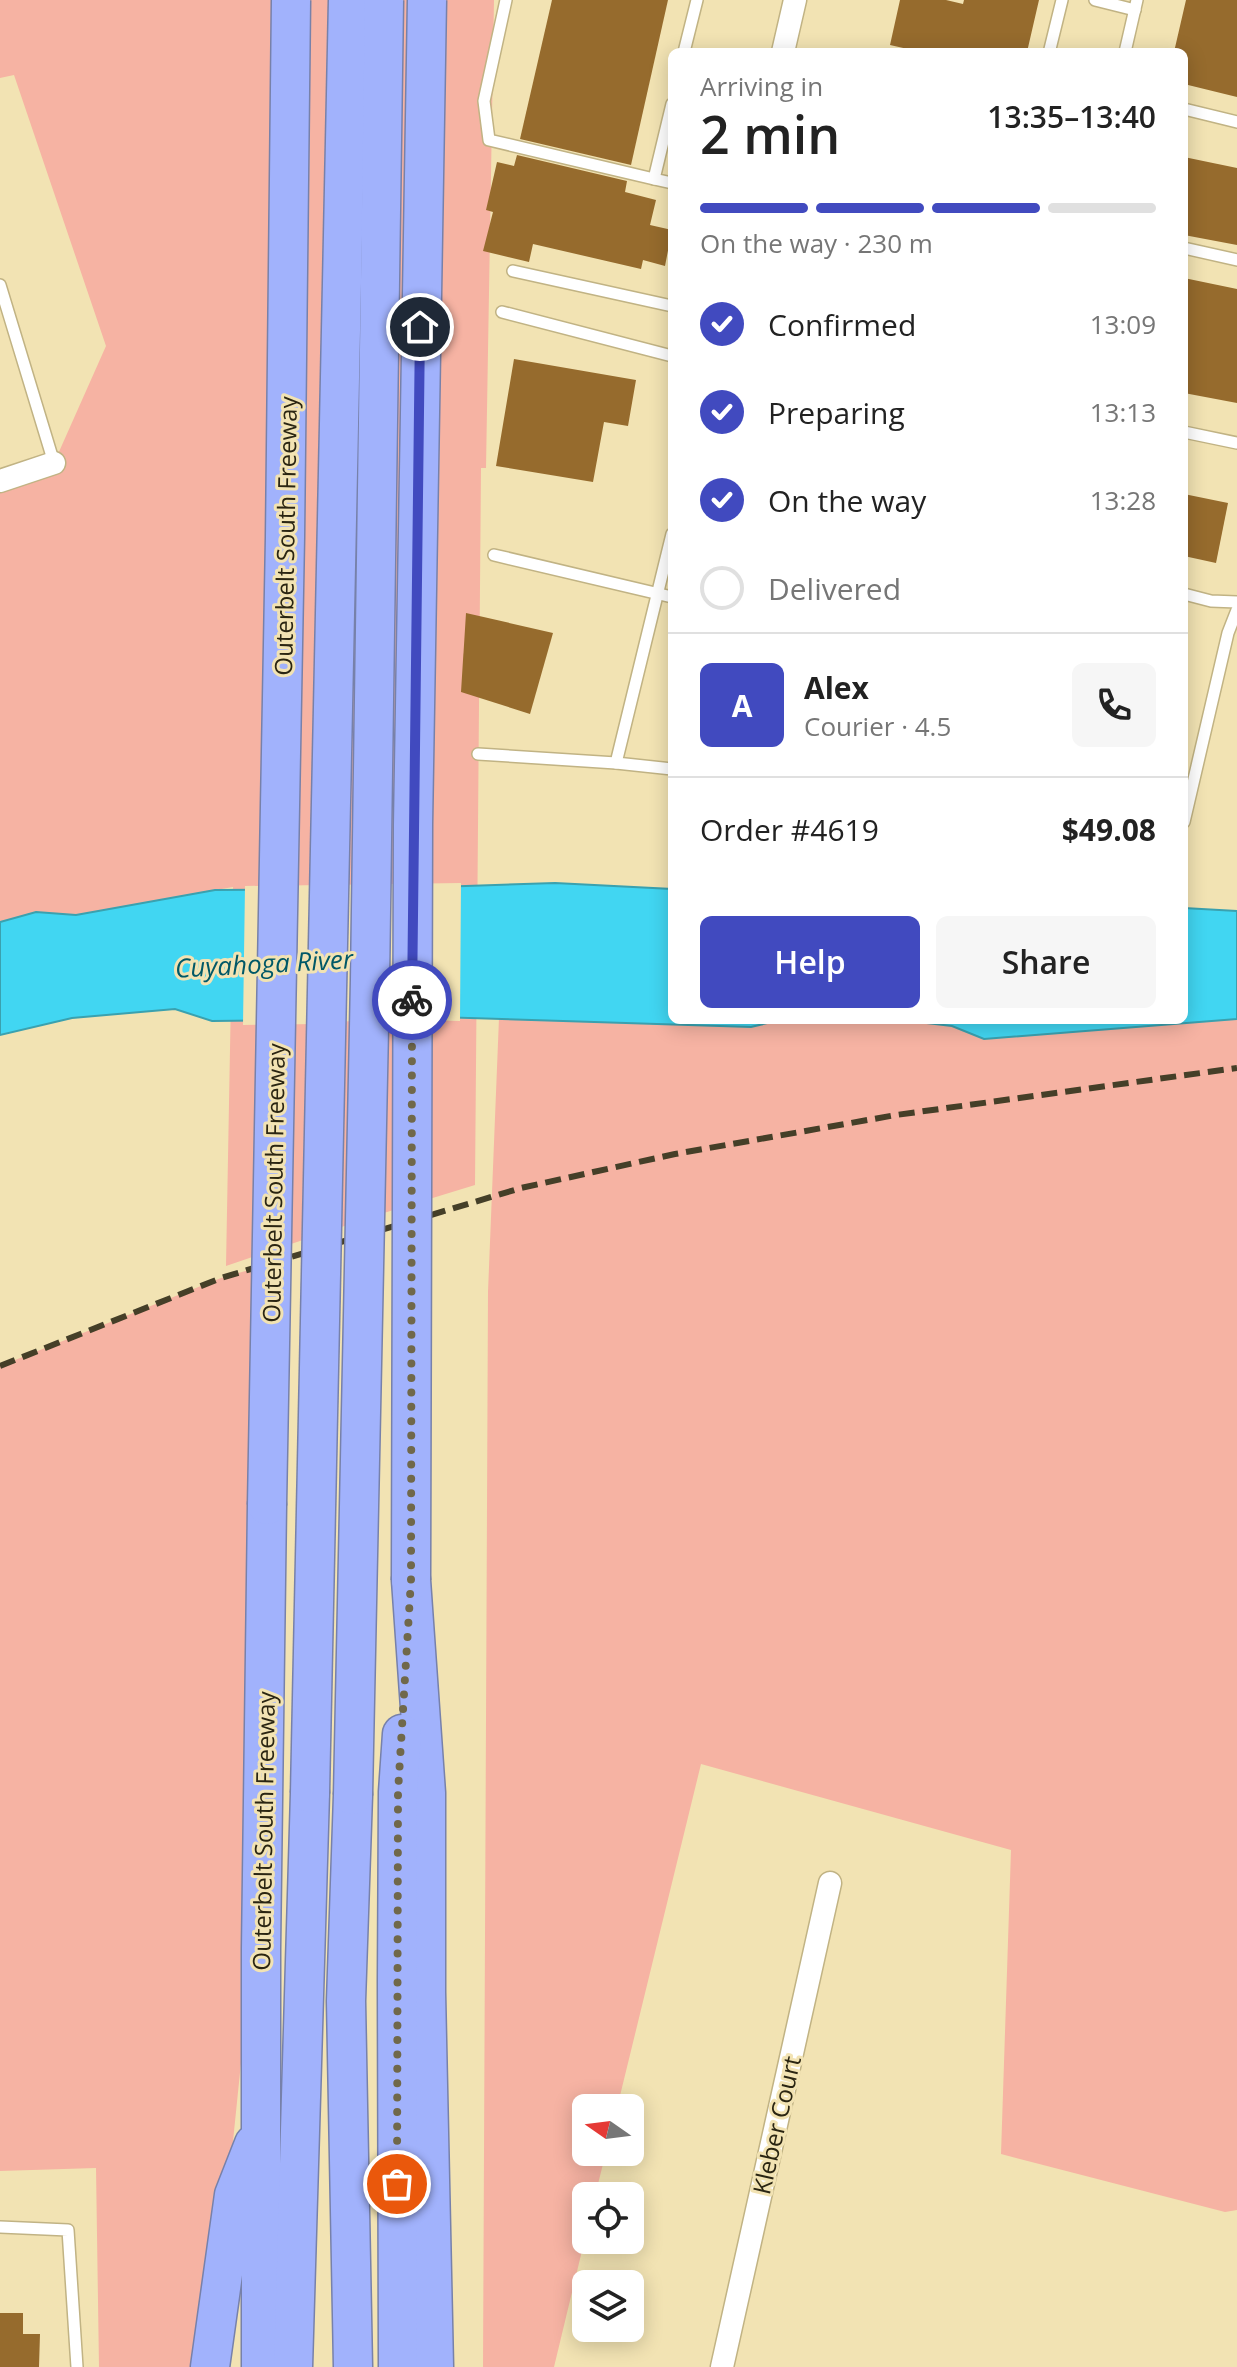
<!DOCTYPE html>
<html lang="en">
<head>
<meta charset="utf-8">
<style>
	:root { --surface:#fff; --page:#f6f6f6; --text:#222; --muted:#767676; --line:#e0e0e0; --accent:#414abf }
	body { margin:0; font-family:"Open Sans",sans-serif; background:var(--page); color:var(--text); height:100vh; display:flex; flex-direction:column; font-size:30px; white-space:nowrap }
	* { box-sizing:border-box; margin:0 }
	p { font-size:26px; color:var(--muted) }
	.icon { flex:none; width:44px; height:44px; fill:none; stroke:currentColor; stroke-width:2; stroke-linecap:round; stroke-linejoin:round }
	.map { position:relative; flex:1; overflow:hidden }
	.side { position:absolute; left:668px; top:48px; width:520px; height:976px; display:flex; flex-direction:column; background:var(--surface); border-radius:12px; box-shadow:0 4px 20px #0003 }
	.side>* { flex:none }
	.needle { width:52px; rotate:284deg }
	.buttons { position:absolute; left:572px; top:2094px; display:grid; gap:16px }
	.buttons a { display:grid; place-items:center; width:72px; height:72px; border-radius:12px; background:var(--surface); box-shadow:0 4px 20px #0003; font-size:40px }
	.pin { position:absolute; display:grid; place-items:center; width:68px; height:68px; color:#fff; margin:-34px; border:4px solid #fff; border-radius:50%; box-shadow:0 2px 8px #0007 }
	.courier { position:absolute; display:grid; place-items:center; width:80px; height:80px; margin:-40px; border:6px solid #414abf; border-radius:50%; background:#fff; color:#222; box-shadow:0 2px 10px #0007 }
	.head em { font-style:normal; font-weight:600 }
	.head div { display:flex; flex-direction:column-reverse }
	.head { display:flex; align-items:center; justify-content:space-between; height:136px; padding:0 32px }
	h1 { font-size:52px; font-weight:600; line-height:60px }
	.bar { display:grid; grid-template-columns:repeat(4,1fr); gap:12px 8px; align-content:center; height:96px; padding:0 32px }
	.bar i { height:10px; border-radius:6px; background:var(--line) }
	.bar .active { background:var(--accent) }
	.bar p { grid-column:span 4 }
	.line { display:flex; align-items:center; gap:20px; padding:0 32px; border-top:2px solid var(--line) }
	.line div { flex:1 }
	.round { display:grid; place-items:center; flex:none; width:84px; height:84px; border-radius:12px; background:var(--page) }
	ol { padding:0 32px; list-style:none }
	li { display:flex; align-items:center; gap:24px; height:88px }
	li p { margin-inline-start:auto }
	li .icon { padding:8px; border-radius:50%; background:var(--accent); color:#fff; stroke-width:4 }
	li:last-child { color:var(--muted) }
	li i { width:44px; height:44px; border:4px solid var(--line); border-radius:50% }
	.cta { display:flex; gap:16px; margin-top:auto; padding:16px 32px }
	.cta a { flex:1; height:92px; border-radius:12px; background:var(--accent); color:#fff; font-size:32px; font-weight:600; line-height:92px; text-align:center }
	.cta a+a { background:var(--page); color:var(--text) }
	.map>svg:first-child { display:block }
	.green { fill:#f6b3a3 }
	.water { fill:#41d6f2; stroke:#3aa1af; stroke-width:2 }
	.pier { fill:#f2e3b3 }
	.building { fill:#966b2d }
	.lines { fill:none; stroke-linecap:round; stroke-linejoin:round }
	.lane-casing { stroke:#c1b384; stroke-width:14 }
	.street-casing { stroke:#c1b384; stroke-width:25 }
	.highway-casing { stroke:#7781aa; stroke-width:41 }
	.lane { stroke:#fff; stroke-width:11 }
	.street { stroke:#fff; stroke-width:22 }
	.highway { stroke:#a1b2fc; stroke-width:38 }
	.rail { stroke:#453f28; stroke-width:6; stroke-dasharray:16 8; stroke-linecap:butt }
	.highway-bridge-casing { stroke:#7781aa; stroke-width:41; stroke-linecap:butt }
	.highway-bridge { stroke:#a1b2fc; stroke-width:38 }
	.done { stroke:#70684a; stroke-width:8; stroke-dasharray:0 14.4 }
	.route { stroke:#414abf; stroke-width:10 }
	.labels { text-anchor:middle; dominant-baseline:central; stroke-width:6; stroke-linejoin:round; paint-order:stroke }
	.street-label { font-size:24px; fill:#2a2512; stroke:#f2e3b3 }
	.water-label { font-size:26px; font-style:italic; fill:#005867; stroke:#f2e3b3 }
</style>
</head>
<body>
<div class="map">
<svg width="1237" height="2367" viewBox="0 0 1237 2367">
	<rect width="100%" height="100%" fill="#f2e3b3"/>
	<g class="green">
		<path d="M0 0H494L486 468H481L475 1185 374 1216 226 1266 233 887 76 915 36 912 0 922V481L54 463 106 346 14 75 0 78Z"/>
		<path d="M499 1018 751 1027 780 1020H901L952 1026 984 1039 1237 1019V2210L1225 2212 1001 2154 1011 1850 701 1764 617 2108H586V2152H606L595 2196H586V2234L554 2367H483L488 1292Z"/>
		<path d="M277 1262 253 1945 210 2367H99L96 2168 0 2171V1366L221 1278Z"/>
	</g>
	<g class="water">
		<path d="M555 883 672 889V1020H780L751 1027 374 1015 317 1020 212 1021 175 1009 72 1018 0 1035V922L36 912 76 915 215 890 377 889Z"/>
		<path d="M1184 908 1237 911V1019L984 1039 952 1026 901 1020H1184Z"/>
	</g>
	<path class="pier" d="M461 883 460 1021 374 1019 317 1024 243 1025 245 886Z"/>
	<g class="building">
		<path d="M552 0H668L631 165 520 139Z"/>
		<path d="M900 0H946L963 4 964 0H1039L1027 52H921L890 45Z"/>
		<path d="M1186 0H1237V97L1184 84V52H1174Z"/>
		<path d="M517 155 627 181 625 192 656 200 650 225 672 230 665 266 643 260 641 269 533 244 529 262 483 251 493 212 486 210 497 162 514 166Z"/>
		<path d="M1184 157 1237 168V245L1184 235Z"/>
		<path d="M1184 278 1237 289V403L1184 393Z"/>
		<path d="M514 359 636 380 628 426 604 422 593 482 496 466Z"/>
		<path d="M1184 494 1228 503 1216 563 1184 556Z"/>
		<path d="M466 613 553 633 530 714 461 692Z"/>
		<path d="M0 2313H23V2334H40L39 2367H0Z"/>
	</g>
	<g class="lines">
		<g class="lane-casing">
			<g id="lane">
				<path d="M506 0 484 101 489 140 654 179"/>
				<path d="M1095 0 1135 10"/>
				<path d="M1050 49 1062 0"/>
				<path d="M684 52 697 0"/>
				<path d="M1125 52 1137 0"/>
				<path d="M672 104 654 179 672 183"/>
				<path d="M1184 109 1237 122"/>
				<path d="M1184 248 1237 260"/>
				<path d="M513 271 672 306"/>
				<path d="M0 285 54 463"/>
				<path d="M502 312 672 356"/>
				<path d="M1184 432 1237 443"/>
				<path d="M494 555 672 597"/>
				<path d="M1184 594 1211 601 1237 602"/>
				<path d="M478 754 616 763 672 534"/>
				<path d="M616 763 672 769"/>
				<path d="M1184 822 1228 633 1237 610"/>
				<path d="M0 2227 68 2230 77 2367"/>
			</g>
		</g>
		<g class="street-casing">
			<g id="street">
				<path d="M783 52 795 0"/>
				<path d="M0 481 54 463"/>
				<path d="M722 2367 830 1883"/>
			</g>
		</g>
		<g class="highway-casing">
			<g id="highway">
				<path d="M411 1580 426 1793V1992L434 2367"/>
				<path d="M353 1795 346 2001 353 2367"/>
				<path d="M210 2367 234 2195 254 2144"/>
				<path d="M261 2367V1949L267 1505"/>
				<path d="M293 2367 310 1793"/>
				<path d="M398 2367 397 1980 398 1792 402 1734"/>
			</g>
		</g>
		<use href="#lane" class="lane"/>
		<use href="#street" class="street"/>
		<use href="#highway" class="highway"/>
		<path class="rail" d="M0 1366 221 1278 521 1188 675 1154 896 1115 1237 1068"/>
		<g class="highway-bridge-casing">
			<g id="highway-bridge">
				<path d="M267 1505 285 537 291 0"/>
				<path d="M411 1580 413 825 427 0"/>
				<path d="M310 1793 348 0"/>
				<path d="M353 1795 370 980 384 0"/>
			</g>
		</g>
		<use href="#highway-bridge" class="highway-bridge"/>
	</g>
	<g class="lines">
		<path class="done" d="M397 2184 398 1792 411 1580 412 1000"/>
		<path class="route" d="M412 1000 420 327"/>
	</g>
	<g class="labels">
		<g class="street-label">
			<text transform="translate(285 536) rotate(-89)">Outerbelt South Freeway</text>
			<text transform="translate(273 1183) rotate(-89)">Outerbelt South Freeway</text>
			<text transform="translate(263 1831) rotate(-89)">Outerbelt South Freeway</text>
			<text transform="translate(776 2125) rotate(-77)">Kleber Court</text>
		</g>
		<g class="water-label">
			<text transform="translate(264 963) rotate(-3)">Cuyahoga River</text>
		</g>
	</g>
</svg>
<div class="buttons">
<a><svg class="needle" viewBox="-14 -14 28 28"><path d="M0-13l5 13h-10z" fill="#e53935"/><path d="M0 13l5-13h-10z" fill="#767676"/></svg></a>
<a><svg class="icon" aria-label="locate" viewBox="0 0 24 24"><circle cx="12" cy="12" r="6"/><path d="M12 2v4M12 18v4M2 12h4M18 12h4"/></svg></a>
<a><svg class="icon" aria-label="layers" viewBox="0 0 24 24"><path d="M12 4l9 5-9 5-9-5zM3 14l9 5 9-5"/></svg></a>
</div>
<div class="pin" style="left:397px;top:2184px;background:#ea580c"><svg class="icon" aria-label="bag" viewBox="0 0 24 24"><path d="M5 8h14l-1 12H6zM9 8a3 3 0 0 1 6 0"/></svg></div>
<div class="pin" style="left:420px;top:327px;background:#1f2937"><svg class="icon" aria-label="home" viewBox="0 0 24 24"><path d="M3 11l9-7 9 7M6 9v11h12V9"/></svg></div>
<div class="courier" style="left:412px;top:1000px"><svg class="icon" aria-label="bike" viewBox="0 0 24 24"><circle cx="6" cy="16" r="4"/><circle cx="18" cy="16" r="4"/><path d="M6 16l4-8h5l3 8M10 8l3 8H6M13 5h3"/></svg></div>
<section class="side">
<div class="head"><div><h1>2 min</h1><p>Arriving in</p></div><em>13:35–13:40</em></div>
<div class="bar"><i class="active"></i><i class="active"></i><i class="active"></i><i></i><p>On the way · 230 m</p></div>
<ol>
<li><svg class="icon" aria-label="check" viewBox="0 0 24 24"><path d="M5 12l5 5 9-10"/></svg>Confirmed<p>13:09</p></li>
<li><svg class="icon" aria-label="check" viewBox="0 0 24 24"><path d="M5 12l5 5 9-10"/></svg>Preparing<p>13:13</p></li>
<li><svg class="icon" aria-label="check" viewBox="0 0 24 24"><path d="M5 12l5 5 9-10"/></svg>On the way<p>13:28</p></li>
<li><i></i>Delivered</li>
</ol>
<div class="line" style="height:144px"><b class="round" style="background:var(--accent);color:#fff">A</b><div><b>Alex</b><p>Courier · 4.5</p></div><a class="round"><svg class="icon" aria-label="phone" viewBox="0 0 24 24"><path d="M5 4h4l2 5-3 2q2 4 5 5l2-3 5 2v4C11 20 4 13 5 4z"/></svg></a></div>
<div class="line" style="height:104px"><div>Order #4619</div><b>$49.08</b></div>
<div class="cta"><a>Help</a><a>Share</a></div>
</section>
</div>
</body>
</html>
